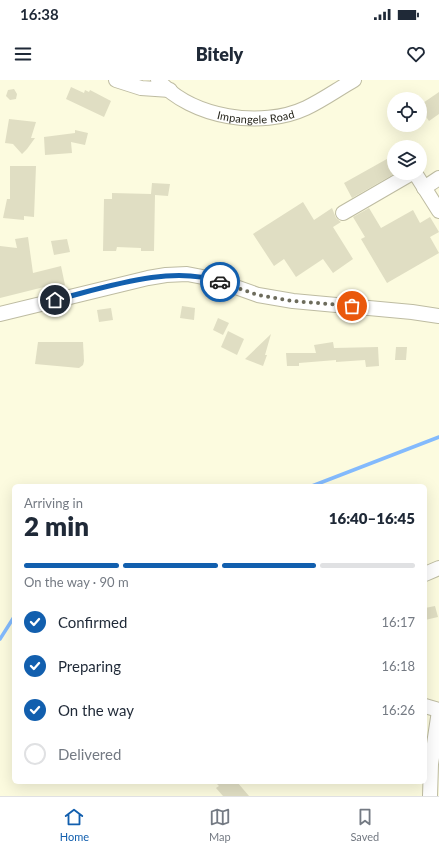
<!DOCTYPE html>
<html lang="en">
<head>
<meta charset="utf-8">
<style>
	:root { --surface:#fff; --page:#f6f6f7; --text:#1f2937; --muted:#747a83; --line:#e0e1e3; --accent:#125fae }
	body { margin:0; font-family:Lato,sans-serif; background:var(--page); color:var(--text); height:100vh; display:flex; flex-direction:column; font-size:15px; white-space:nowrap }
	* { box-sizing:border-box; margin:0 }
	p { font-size:13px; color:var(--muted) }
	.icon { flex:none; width:22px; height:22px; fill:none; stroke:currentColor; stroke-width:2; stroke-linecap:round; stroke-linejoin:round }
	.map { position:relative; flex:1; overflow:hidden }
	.side { position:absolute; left:12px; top:404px; width:415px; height:300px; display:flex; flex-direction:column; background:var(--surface); border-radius:6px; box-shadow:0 4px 16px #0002 }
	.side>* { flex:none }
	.fabs { position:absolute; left:387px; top:12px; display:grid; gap:8px }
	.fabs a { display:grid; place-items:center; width:40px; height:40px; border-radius:50%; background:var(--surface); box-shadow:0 4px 16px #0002; font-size:20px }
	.pin { position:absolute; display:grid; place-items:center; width:34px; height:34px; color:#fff; margin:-17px; border:2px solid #fff; border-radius:50%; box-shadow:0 1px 4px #0007 }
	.courier { position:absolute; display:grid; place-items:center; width:40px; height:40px; margin:-20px; border:3px solid #125fae; border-radius:50%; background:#fff; color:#222; box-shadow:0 1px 5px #0007 }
	.headline em { font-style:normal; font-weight:800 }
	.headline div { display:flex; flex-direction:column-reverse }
	.headline { display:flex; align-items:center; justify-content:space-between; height:68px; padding:0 12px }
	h1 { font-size:26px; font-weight:800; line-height:30px }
	.bar { display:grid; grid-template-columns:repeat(4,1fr); gap:6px 4px; align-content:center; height:48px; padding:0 12px }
	.bar i { height:5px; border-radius:3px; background:var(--line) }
	.bar .active { background:var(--accent) }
	.bar p { grid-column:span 4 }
	ol { padding:0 12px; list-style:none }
	li { display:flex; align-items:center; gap:12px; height:44px }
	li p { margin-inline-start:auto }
	li .icon { padding:4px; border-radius:50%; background:var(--accent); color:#fff; stroke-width:4 }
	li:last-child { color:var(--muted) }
	li i { width:22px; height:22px; border:2px solid var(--line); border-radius:50% }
	.status { display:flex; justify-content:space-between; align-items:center; height:28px; padding:0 20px; background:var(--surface); direction:ltr }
	.status svg { height:11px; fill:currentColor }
	header { display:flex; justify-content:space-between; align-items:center; height:52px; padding:0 12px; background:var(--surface); font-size:18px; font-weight:800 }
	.tab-bar { display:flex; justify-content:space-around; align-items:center; height:56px; border-top:1px solid var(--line); background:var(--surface); font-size:11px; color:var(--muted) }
	.tab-bar a { display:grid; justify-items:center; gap:2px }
	.tab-bar .active { color:var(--accent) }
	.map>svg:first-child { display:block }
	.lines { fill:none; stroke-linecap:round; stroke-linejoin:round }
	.stream { stroke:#83bafd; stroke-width:3.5 }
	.building { fill:#e0dec3 }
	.minor-casing { stroke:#bebca2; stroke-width:16 }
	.minor { stroke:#fff; stroke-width:14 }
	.done { stroke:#6d6c5c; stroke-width:4; stroke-dasharray:0 7.2 }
	.route { stroke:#125fae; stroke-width:5 }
	.labels { text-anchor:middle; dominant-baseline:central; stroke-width:3; stroke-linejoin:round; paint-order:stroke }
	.street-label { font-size:11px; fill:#201f15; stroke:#fff }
</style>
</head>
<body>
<div class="status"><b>16:38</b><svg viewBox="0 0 49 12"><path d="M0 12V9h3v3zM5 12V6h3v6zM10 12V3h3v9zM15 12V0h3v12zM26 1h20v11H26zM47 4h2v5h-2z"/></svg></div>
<header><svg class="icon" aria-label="menu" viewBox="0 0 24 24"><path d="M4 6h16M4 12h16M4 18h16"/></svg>Bitely<svg class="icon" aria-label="heart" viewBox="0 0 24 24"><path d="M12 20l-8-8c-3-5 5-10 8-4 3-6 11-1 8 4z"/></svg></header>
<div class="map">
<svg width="439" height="716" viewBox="0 0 439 716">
	<rect width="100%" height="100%" fill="#fcfbdf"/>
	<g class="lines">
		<g class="stream">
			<path d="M312 406 439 357"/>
			<path d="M0 559 14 537"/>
		</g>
	</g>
	<g class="building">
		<path d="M71 7 84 13 85 10 89 12 90 10 111 21 104 37 66 19Z"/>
		<path d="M14 9 17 14 16 19 10 20 6 16 8 10Z"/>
		<path d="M439 12V34L429 41 420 28V25Z"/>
		<path d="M9 39 36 42 31 58H35L27 69 22 74 13 64 5 63Z"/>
		<path d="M75 50 88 53 85 65 71 62 72 73 45 75 44 57 75 53Z"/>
		<path d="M394 75V94L352 118 344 103Z"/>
		<path d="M10 86H36L34 137 24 136V140L3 138 7 119H10Z"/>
		<path d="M152 103 170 104 168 116 155 115 154 171H141V168L117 167 116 171H103L104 119H112V113L151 114Z"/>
		<path d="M303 122 314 140 332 128 336 138 341 142 333 147 353 179 333 193 323 179 296 197 284 179 274 186 253 154Z"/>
		<path d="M369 128 381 148 413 130 420 143 430 137 439 152 430 157 439 173 387 203 361 159 365 157 353 137Z"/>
		<path d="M28 157 33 193 61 186 65 205 45 210 44 207 0 218V166L17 168 15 159Z"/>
		<path d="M67 159 70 172 54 175 51 161Z"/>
		<path d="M182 226 195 228 194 240 180 238Z"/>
		<path d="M111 228 113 240 99 242 97 230Z"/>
		<path d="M218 238 229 243 223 255 213 250Z"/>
		<path d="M228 251 244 259 237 275 221 267Z"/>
		<path d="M271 254 265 275H267L263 286 245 279Z"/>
		<path d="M38 262H83L84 281 83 285 79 288 35 284Z"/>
		<path d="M333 262 334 268 378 267 379 286 366 287 365 280 336 282V280L299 283V286H287L286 273H316L314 265Z"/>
		<path d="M396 267H407L406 280H395Z"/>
		<path d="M435 526 438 537 425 540V528Z"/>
		<path d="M215 702H237L249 716H223L216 708 219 706Z"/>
	</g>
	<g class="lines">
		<g class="minor-casing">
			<g id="minor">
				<path d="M116 0 141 8 170 10"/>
				<path id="s1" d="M158 0C192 38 261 49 306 28 323 20 338 9 354 0"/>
				<path d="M415 93 439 131"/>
				<path d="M424 108 439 98"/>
				<path d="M343 133 412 93"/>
				<path d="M0 234 148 198 166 195 187 194 213 199 258 215 293 221 412 232 439 236"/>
				<path d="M425 494 439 488"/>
				<path d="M425 626 439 630"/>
				<path d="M430 716 431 684 439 631"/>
			</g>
		</g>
		<use href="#minor" class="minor"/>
	</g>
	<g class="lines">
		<path class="done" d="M220 202 258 215 293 221 352 226"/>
		<path class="route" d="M55 220C104 208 171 184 220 202"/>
	</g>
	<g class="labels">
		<g class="street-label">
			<text stroke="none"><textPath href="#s1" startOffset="108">Impangele Road</textPath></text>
		</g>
	</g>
</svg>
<div class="fabs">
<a><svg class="icon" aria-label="locate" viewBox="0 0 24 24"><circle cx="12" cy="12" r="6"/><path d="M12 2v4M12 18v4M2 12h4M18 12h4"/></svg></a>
<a><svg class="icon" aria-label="layers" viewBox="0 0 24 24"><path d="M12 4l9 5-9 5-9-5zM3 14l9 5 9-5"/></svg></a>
</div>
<div class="pin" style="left:352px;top:226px;background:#ea580c"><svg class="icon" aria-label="bag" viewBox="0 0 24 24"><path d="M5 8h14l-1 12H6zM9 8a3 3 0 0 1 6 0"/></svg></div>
<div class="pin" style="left:55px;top:220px;background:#1f2937"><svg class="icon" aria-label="home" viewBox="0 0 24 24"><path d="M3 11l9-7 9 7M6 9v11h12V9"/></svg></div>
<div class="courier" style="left:220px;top:202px"><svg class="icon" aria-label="car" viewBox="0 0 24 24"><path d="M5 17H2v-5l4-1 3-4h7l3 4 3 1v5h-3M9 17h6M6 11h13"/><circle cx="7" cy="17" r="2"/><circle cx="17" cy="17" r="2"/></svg></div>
<section class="side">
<div class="headline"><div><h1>2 min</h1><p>Arriving in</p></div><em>16:40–16:45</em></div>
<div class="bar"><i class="active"></i><i class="active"></i><i class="active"></i><i></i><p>On the way · 90 m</p></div>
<ol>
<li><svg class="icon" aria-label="check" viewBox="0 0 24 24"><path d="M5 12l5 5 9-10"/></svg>Confirmed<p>16:17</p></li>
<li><svg class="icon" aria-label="check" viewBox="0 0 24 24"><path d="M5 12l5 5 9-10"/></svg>Preparing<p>16:18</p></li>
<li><svg class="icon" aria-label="check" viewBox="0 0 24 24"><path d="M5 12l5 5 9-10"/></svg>On the way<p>16:26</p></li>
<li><i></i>Delivered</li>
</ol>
</section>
</div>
<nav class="tab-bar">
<a class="active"><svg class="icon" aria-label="home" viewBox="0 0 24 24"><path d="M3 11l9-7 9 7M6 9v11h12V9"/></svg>Home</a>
<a><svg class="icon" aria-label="map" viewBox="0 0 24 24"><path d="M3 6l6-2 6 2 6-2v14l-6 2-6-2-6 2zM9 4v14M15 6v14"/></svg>Map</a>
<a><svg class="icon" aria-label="saved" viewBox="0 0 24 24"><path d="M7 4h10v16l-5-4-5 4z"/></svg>Saved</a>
</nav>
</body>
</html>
